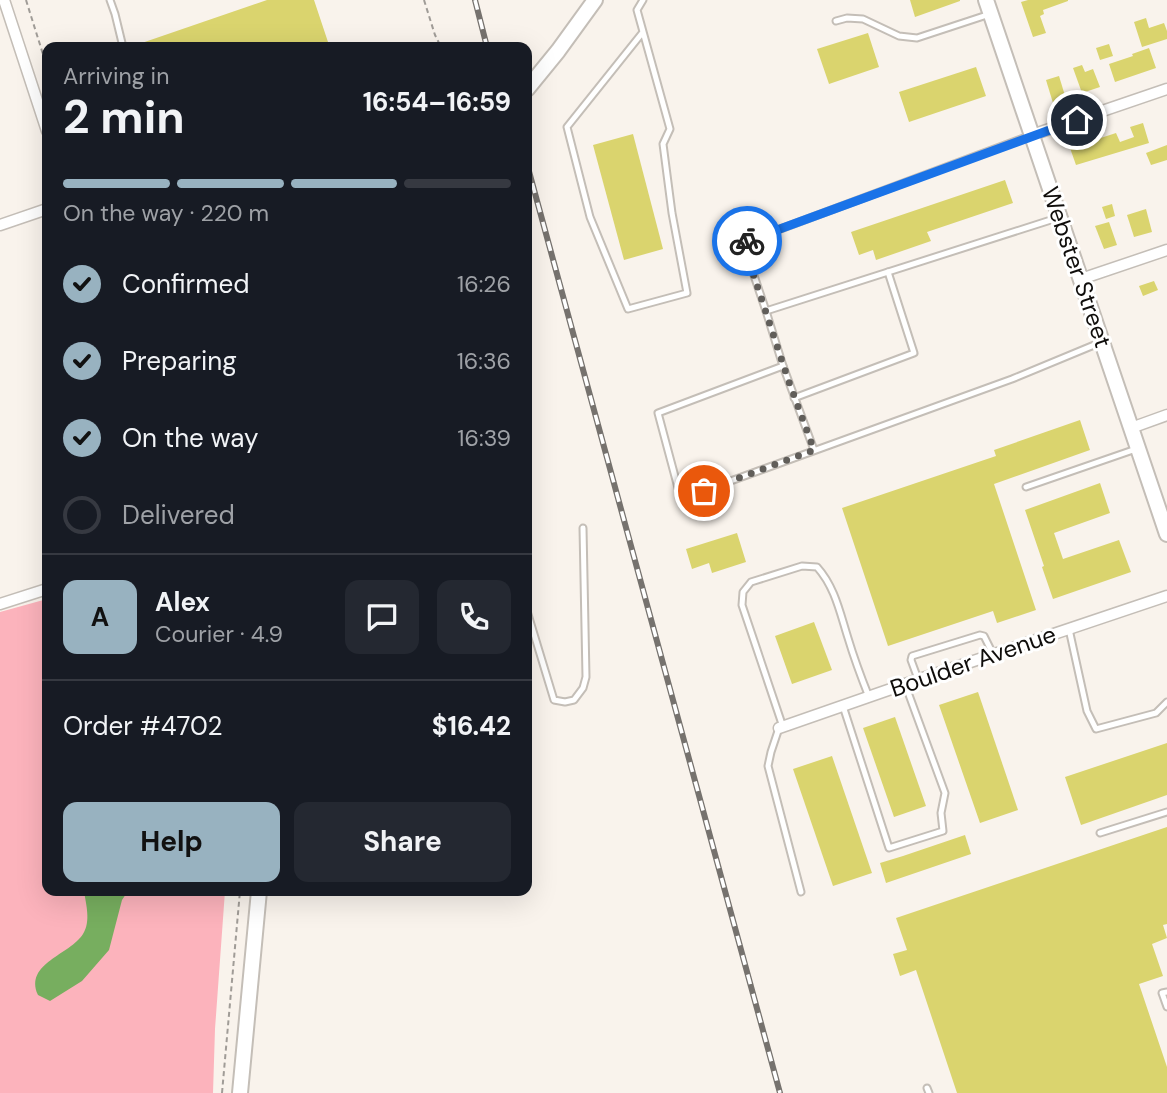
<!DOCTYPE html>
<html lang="en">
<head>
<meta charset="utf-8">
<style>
	:root { --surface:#171b24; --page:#242831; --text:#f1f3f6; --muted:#9ea1a6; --line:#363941; --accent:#98b2c0 }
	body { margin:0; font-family:"DM Sans",sans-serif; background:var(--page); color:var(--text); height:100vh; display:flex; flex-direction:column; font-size:26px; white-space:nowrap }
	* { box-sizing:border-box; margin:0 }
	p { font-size:23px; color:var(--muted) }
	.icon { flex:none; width:38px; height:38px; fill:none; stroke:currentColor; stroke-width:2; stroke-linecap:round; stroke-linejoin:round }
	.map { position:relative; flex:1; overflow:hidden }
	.panel { position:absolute; left:42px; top:42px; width:490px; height:854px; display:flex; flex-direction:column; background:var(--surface); border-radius:14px; box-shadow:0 7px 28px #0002 }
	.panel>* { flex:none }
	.pin { position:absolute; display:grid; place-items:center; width:60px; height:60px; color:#fff; margin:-30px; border:4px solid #fff; border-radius:50%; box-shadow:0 2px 7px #0007 }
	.courier { position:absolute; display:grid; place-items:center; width:70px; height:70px; margin:-35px; border:5px solid #1a73e8; border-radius:50%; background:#fff; color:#222; box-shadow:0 2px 9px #0007 }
	.summary em { font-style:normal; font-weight:700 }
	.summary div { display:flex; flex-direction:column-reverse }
	.summary { display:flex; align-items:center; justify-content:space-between; height:119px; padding:0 21px }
	h1 { font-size:46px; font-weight:700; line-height:52px }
	.bar { display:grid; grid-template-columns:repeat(4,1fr); gap:10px 7px; align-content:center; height:84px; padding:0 21px }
	.bar i { height:9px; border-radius:5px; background:var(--line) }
	.bar .selected { background:var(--accent) }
	.bar p { grid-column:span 4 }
	.line { display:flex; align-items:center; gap:18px; padding:0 21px; border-top:2px solid var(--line) }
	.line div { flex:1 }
	.round { display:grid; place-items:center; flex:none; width:74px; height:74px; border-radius:14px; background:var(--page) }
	ol { padding:0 21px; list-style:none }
	li { display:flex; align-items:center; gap:21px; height:77px }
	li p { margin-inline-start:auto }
	li .icon { padding:7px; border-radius:50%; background:var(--accent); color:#111; stroke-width:4 }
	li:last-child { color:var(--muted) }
	li i { width:38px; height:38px; border:4px solid var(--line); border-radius:50% }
	.button { display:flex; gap:14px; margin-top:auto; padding:14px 21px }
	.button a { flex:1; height:80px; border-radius:14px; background:var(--accent); color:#111; font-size:28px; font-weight:700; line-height:80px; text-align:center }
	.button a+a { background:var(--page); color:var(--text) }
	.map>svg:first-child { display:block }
	.green { fill:#fcb3bc }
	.water { fill:#77ae5f }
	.building { fill:#dad46e }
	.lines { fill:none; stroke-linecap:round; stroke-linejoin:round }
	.lane-casing { stroke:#c4beb7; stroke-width:9 }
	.street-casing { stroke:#c4beb7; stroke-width:13 }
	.secondary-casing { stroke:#c4beb7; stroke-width:18 }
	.path { stroke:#a09c97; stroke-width:2; stroke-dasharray:5 3.5; stroke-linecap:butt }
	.lane { stroke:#fff; stroke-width:5 }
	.street { stroke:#fff; stroke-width:10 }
	.secondary { stroke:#fff; stroke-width:14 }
	.rail-casing { stroke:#76726e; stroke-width:6 }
	.rail { stroke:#fff; stroke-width:3.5; stroke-dasharray:10; stroke-linecap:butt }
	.done { stroke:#615e5a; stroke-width:7; stroke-dasharray:0 12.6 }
	.route { stroke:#1a73e8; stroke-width:9 }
	.labels { text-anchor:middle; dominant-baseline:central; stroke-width:6; stroke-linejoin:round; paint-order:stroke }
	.street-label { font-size:24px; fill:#0f0d0b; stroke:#fff }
</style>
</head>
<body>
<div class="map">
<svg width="1167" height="1093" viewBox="0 0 1167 1093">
	<rect width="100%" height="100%" fill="#f9f3ec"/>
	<path class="green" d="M47 599V891H225L215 1029 213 1093H0V612Z"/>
	<path class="water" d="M84 891H128L122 900 109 950 82 981 50 1001 38 995C24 963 70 955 83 934 91 921 86 905 84 891Z"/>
	<g class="building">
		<path d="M267 0H314L328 42 313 47H134L133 46Z"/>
		<path d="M910 0H960V1L915 17Z"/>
		<path d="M1028 0H1068V1L1043 10 1044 14 1040 16 1046 33 1033 37 1021 2Z"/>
		<path d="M1146 18 1149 28 1164 23 1167 31V39L1142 47 1134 22Z"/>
		<path d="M868 33 879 67 829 84 817 49Z"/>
		<path d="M1109 44 1113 56 1100 60 1096 48Z"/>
		<path d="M1149 48 1156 68 1115 82 1109 64 1133 56 1132 54Z"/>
		<path d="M1082 65 1085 72 1093 69 1100 87 1082 93 1073 68Z"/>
		<path d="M976 67 986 96 909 122 899 92Z"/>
		<path d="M1059 76 1066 99 1053 103 1046 80Z"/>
		<path d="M1143 123 1149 143 1076 165 1070 148 1116 133 1120 142 1134 137 1130 127Z"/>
		<path d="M633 134 663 249 624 260 593 145Z"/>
		<path d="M1167 145V160L1151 165 1146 153Z"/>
		<path d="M1005 180 1013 203 927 232 931 241 876 260 873 250 859 255 851 232Z"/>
		<path d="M1112 204 1115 216 1106 219 1102 207Z"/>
		<path d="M1146 209 1152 232 1134 237 1127 215Z"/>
		<path d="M1109 222 1117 245 1104 249 1095 226Z"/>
		<path d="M1154 281 1158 290 1143 296 1139 286Z"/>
		<path d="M1080 420 1090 450 994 484 1036 610 997 623 993 611 888 646 842 508 996 456 994 450Z"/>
		<path d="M1100 483 1110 513 1054 533 1063 559 1119 540 1131 572 1053 599 1042 567 1044 566 1025 510Z"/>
		<path d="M737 533 746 562 712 573 709 563 692 569 686 549Z"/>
		<path d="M814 622 832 670 792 684 775 636Z"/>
		<path d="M978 692 1018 810 980 823 939 705Z"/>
		<path d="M895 717 926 806 894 817 863 728Z"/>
		<path d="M1167 743V795L1081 825 1065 777Z"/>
		<path d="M832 756 872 873 833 886 793 769Z"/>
		<path d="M1167 827V924L1163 925 1167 938 1152 944 1163 976 1139 984 1167 1067V1093H957L916 970 900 976 893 954 907 950 896 918Z"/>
		<path d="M965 835 971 854 886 883 880 863 903 856Z"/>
	</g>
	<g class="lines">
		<g class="lane-casing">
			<g id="lane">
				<path d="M110 0 115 14 123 47"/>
				<path d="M643 0 637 10 670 129 663 144 672 213 687 293 628 309 590 217 567 127 643 32"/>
				<path d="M836 21 847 18 863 19 899 36 917 38 990 14"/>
				<path d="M1029 136 743 243 766 311 1057 218"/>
				<path d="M766 311 783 366"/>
				<path d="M794 398 914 353 888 272"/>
				<path d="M814 450 783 366 658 413 681 499 1012 379 1099 343"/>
				<path d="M1026 487 1136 449"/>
				<path d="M527 611 554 700 565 702 574 700 583 688 586 677 583 528"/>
				<path d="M1069 629 1087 711 1096 729 1156 713 1167 702"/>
				<path d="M918 679 911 660 912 656 980 635 984 636 993 654"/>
				<path d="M843 706 889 848 943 831 941 813 945 793 905 684"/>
				<path d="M783 727 742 605 743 592 751 582 802 566 817 567C835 587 840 613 848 638 854 658 861 677 869 697"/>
				<path d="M779 728 771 752 768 766 801 892"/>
				<path d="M1100 833 1167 812"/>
				<path d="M1167 992 1162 993 1167 1007"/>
				<path d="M927 1088 929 1093"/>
			</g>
		</g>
		<g class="street-casing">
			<g id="street">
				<path d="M4 0 47 131"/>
				<path d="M1032 135 1167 89"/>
				<path d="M0 225 47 209"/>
				<path d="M1081 279 1167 250"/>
				<path d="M1131 428 1167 415"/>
				<path d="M0 604 47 589"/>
				<path d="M779 728 914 681 1167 596"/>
			</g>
		</g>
		<g class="secondary-casing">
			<g id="secondary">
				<path d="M986 0 1167 534"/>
				<path d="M527 89 558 51 595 0"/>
				<path d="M240 1093 259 891"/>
			</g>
		</g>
		<g class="path">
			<path d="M26 0 47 67"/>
			<path d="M424 0 435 35 441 47"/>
			<path d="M222 1093 240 891"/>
		</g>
		<use href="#lane" class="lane"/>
		<use href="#street" class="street"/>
		<use href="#secondary" class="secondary"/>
		<g class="rail-casing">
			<g id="rail">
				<path d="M475 0 487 47"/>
				<path d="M527 164 780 1093"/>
			</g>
		</g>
		<use href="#rail" class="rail"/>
	</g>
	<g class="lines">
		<path class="done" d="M704 491 814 450 789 382 743 243 747 241"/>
		<path class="route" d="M747 241 1077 120"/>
	</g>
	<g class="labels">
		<g class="street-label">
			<text transform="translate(1077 267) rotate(71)">Webster Street</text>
			<text transform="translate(973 661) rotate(-19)">Boulder Avenue</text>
		</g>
	</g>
</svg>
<div class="pin" style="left:704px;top:491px;background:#ea580c"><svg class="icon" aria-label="bag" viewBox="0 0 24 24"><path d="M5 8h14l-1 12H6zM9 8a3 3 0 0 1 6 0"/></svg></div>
<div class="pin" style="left:1077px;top:120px;background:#1f2937"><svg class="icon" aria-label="home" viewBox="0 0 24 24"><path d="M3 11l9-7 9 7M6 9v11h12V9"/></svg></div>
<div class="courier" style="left:747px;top:241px"><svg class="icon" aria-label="bike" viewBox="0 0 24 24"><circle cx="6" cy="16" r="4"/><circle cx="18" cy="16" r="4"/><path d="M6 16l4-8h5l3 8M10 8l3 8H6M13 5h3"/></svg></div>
<section class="panel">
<div class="summary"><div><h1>2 min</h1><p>Arriving in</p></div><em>16:54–16:59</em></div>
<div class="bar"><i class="selected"></i><i class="selected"></i><i class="selected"></i><i></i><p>On the way · 220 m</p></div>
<ol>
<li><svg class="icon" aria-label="check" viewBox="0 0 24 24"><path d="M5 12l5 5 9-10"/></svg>Confirmed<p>16:26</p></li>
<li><svg class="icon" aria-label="check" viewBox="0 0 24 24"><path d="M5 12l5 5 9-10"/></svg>Preparing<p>16:36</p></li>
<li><svg class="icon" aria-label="check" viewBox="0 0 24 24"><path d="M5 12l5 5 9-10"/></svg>On the way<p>16:39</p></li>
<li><i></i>Delivered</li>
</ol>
<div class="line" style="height:126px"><b class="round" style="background:var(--accent);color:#111">A</b><div><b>Alex</b><p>Courier · 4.9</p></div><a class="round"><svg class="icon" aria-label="chat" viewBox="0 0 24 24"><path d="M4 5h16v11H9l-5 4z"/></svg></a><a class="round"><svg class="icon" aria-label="phone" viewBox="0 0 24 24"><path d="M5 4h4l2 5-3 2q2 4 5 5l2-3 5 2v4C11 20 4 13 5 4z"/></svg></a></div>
<div class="line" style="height:91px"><div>Order #4702</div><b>$16.42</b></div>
<div class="button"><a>Help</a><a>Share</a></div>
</section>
</div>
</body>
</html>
